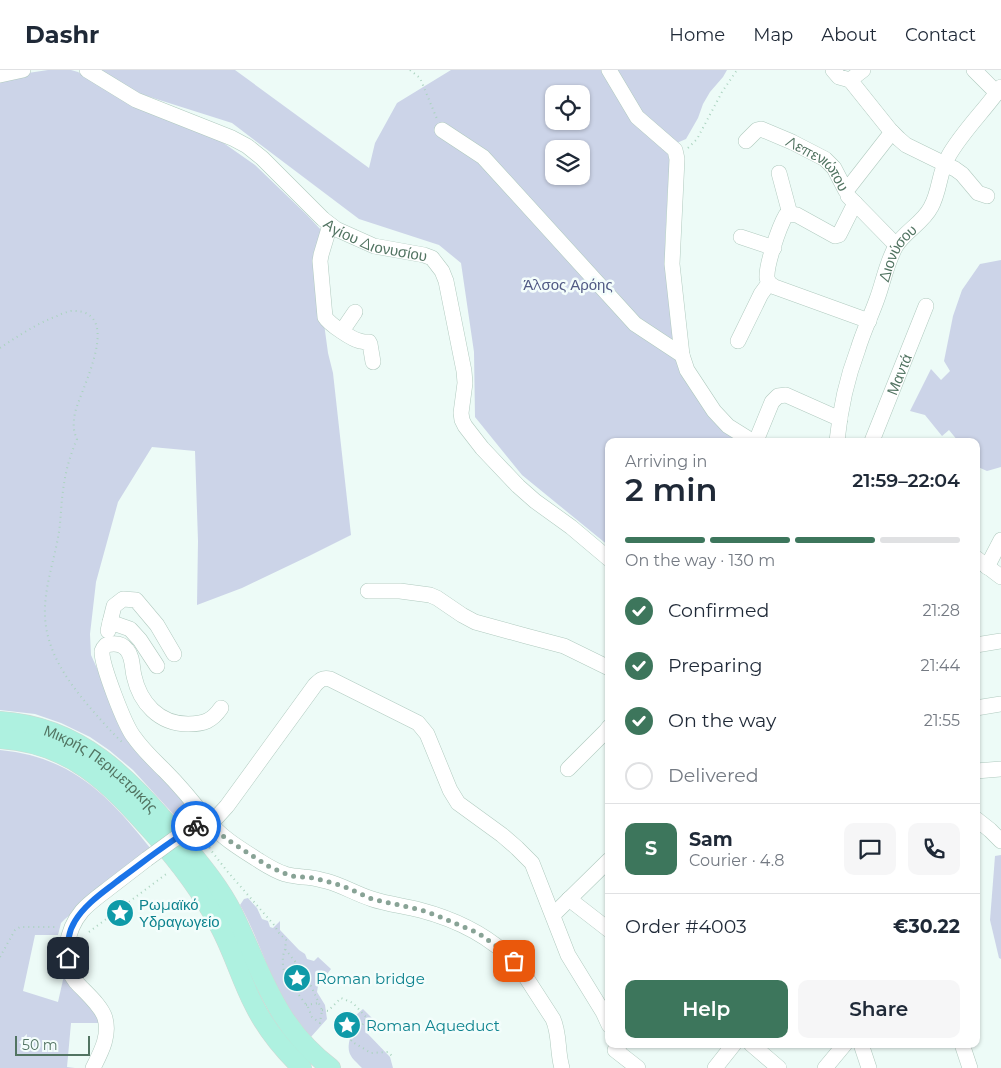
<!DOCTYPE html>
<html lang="en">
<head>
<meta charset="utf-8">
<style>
	:root { --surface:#fff; --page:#f6f6f7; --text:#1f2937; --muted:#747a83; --line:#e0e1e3; --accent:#3d765c }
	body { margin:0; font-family:Montserrat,sans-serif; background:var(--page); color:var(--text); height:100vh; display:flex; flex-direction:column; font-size:19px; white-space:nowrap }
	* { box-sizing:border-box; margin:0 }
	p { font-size:16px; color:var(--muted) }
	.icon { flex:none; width:28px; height:28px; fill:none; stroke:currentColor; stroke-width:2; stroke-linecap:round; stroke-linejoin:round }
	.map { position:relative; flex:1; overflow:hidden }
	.side { position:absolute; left:605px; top:368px; width:375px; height:610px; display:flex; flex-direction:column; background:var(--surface); border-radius:10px; box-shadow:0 1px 4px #0004 }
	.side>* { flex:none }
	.controls { position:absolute; left:545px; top:15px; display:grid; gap:10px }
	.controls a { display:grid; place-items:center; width:45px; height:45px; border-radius:10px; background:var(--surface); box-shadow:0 1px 4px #0004; font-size:25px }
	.scale { position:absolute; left:15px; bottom:12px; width:75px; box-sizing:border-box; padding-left:5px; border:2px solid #527462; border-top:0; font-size:14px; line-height:18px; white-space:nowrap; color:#527462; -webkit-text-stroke:4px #f3fdfb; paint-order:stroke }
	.pin { position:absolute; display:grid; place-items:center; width:42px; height:42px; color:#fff; margin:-21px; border-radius:10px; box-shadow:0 2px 8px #0006 }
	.courier { position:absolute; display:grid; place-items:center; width:50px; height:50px; margin:-25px; border:4px solid #1a73e8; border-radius:50%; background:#fff; color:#222; box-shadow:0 1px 6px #0007 }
	.summary em { font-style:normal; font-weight:600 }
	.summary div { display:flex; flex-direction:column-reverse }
	.summary { display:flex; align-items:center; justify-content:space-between; height:85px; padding:0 20px }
	h1 { font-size:32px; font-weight:600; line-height:38px }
	.bar { display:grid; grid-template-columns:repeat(4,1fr); gap:8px 5px; align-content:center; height:60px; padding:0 20px }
	.bar i { height:6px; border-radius:4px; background:var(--line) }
	.bar .active { background:var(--accent) }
	.bar p { grid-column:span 4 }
	.line { display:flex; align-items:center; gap:12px; padding:0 20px; border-top:1px solid var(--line) }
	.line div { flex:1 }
	.round { display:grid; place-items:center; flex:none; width:52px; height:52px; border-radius:10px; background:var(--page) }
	ol { padding:0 20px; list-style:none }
	li { display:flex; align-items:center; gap:15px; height:55px }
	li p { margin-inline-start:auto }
	li .icon { padding:5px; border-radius:50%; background:var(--accent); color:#fff; stroke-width:4 }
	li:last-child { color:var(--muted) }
	li i { width:28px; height:28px; border:2px solid var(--line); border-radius:50% }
	.primary-button { display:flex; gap:10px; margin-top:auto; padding:10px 20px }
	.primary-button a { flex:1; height:58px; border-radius:10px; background:var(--accent); color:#fff; font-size:20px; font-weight:600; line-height:58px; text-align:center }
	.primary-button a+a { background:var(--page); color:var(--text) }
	header { display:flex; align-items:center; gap:30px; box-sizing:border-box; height:70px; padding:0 25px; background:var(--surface); border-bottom:1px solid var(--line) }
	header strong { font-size:24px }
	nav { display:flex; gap:28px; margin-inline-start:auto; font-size:18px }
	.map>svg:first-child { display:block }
	.green { fill:#ccd4e8; fill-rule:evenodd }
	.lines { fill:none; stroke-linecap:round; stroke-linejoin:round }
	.minor-casing { stroke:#b0cabf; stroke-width:16 }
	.major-casing { stroke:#cfd8d3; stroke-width:20 }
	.path { stroke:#aad3bf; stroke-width:2; stroke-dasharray:1 4; stroke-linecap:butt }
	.minor { stroke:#fff; stroke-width:15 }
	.major { stroke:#aef1e0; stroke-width:19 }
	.minor-bridge-casing { stroke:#b0cabf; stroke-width:16; stroke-linecap:butt }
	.minor-bridge { stroke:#fff; stroke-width:15 }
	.done { stroke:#88a396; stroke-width:5; stroke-dasharray:0 9 }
	.route { stroke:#1a73e8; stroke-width:6 }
	.labels { text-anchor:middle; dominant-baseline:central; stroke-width:5; stroke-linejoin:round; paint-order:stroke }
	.street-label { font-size:15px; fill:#527462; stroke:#f3fdfb }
	.park-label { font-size:15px; fill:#515a84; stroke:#f3fdfb }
	.culture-label { font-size:15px; fill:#0d838f; stroke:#f3fdfb; text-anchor:start }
</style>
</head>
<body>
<header>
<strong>Dashr</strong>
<nav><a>Home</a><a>Map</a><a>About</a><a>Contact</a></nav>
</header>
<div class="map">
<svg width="1001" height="998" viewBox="0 0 1001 998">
	<rect width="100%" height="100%" fill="#edfbf7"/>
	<g class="green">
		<path d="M48 0H71L78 2 102 17 215 67 255 95 307 145 321 160 315 187 328 283 333 303 351 465 309 486 242 518 197 535 198 471 195 381 152 377 118 432 96 512 90 564 91 585 105 616 199 746 185 757 133 700 109 680 90 667 61 653 35 644 0 640V11L28 3Z"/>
		<path d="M96 0H235L369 98 375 73 397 33 451 0H727L723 7 710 22 703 34 698 48 686 69 672 75V88L668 116 665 174 678 285 743 371H609V476L522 405 475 347 474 282 461 193 439 175 359 149 232 53 131 21ZM554 24H581V51H554ZM554 79H581V106H554Z"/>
		<path d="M1001 190V397L987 401 978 397 976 398V371H958L949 360 942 366 925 345 910 341 931 299 941 310 950 301 944 291 953 246 962 220 980 194Z"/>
		<path d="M0 680C72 687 108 725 151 779L65 849 61 853 58 865H35L23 921 58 932 65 901 102 953H71L67 997 75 998H0Z"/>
		<path d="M1001 785V889L999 888 990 850 995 786Z"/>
		<path d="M248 828 257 838 262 849 268 851 270 857 273 858 280 851V860L299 880 305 884 307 889 314 891 318 887 331 899 318 916 317 922 325 935 327 949 310 968C296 950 282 930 273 909 262 884 253 858 240 835L244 829Z"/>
		<path d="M363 939 377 953 366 962 390 987 393 998H362C351 987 346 984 350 968L346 963V955L352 958 356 953 355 952 354 954 348 949 349 946 354 949 353 946 354 944 356 945Z"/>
	</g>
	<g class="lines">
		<g class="minor-casing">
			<g id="minor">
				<path id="s1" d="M87 0 136 30 232 68 247 76 262 88 323 149 336 159 374 176 424 185 432 188 442 201 446 211 464 301 465 313 461 343 462 350 465 356 482 378 518 416 535 431 571 457 609 489"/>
				<path d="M609 0 637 47 675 80 677 89 672 194 682 285"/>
				<path d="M833 0 839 7 850 10"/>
				<path d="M863 0 850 10 890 60 899 69 906 75 955 99 962 104 978 123 987 126"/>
				<path d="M974 0 997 23"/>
				<path d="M0 5 23 0"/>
				<path d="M442 60 483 87 635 254 682 285 687 300 714 341 728 356 752 371"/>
				<path id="s2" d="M746 71 757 60 761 59 792 72 825 89 834 98 846 121 892 62"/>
				<path d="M779 103 790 144"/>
				<path d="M848 126 896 175"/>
				<path d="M855 133 839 165 835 166 797 145 790 144 786 145C779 157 766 195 767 208 768 213 771 215 775 217L869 251"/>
				<path d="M330 155 321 185 320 191 325 247C329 254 353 270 360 271 363 272 366 272 369 272L370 274 373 292"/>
				<path d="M741 167 774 178"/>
				<path d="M342 261 355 242"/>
				<path d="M738 271 761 224 769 213"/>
				<path d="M756 371 772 332 778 326 786 325 840 349"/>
				<path id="s3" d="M837 371C840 340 847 308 858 279 863 262 871 246 877 229 883 213 887 191 896 176 905 161 923 153 931 137 940 121 939 102 948 87 961 63 985 40 1001 17"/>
				<path id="s4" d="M872 371 926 236"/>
				<path d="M976 488 1001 507"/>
				<path d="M987 497 1001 470"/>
				<path d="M368 521H400L430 525 437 528 462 545 475 552 526 566 564 576 609 598"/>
				<path d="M110 552 114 536 123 529 136 530 157 555 174 584"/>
				<path d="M108 561 110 552 130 559 140 570 157 596"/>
				<path d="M976 575 1001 571"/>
				<path d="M221 638C212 651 204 654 188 654 159 654 140 633 134 606 132 598 133 587 127 580 122 573 114 573 106 575 104 577 103 578 102 581 101 594 125 656 134 667 143 680 154 690 165 701 180 716 194 733 207 750L217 747 227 736 315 615C320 610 323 607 330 609L418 653 427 664 450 720 458 733 502 765 517 778 532 793 568 885 603 942 609 955"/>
				<path d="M976 638 1001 634"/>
				<path d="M568 699 606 661 609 657"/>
				<path d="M976 701 1001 699"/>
				<path d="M976 749 990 760 1001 771"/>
				<path d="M200 754 207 750C221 767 239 778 258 790 266 795 275 801 285 804 291 806 297 806 303 807 311 807 318 809 326 811 342 815 356 824 372 829 387 834 404 836 420 840 458 850 494 868 520 898L553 949C560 964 557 982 562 998"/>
				<path d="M569 829 609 860"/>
				<path d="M553 845 609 790"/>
				<path d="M620 974 615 980 638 998"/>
				<path d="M751 974 779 998"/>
				<path d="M861 974 869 998"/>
				<path d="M962 974 970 998"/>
				<path d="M93 998C101 982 110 966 105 948 101 935 85 922 76 912 60 892 66 860 82 841 89 833 99 826 108 819 121 809 134 799 147 789"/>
				<path d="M715 998 734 974"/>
				<path d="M825 998 845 974"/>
			</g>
		</g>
		<g class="major-casing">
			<g id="major">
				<path id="s5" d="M0 651C81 656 129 708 178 766 198 791 219 815 233 843 262 902 275 956 331 998"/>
				<path d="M0 669C70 673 109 713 153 763 177 790 200 819 217 852 232 878 240 908 254 935 266 959 283 980 302 998"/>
			</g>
		</g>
		<g class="path">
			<path d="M410 0 420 8 437 49"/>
			<path d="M688 78 697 69 722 22 737 0"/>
			<path d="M0 278C18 266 36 254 57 246 61 244 66 242 71 241 75 241 79 241 83 242 118 253 80 321 75 343 73 353 73 361 77 369 70 385 65 403 63 421 61 434 61 448 59 462 55 487 46 512 45 537 43 578 67 611 93 641 102 651 111 662 122 672"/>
			<path d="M206 768 210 779 227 801 275 856 278 862 286 870 285 879 302 900"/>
			<path d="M89 862 169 802"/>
			<path d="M285 879C281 889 283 901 287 910"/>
			<path d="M0 887 15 860 20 857H58"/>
			<path d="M290 913 308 937 312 947 320 953 322 940 305 903"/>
			<path d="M306 935 319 933"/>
			<path d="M322 940 328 941 341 928 353 933 367 948 351 971 371 983 388 982 392 986"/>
		</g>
		<use href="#minor" class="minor"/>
		<use href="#major" class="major"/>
		<g class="minor-bridge-casing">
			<path id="minor-bridge" d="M147 789 173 770 196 756"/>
		</g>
		<use href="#minor-bridge" class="minor-bridge"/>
	</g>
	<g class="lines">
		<path class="done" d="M196 756 207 750 218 762 228 770 268 796 281 802 291 806 313 808 326 811 343 816 372 829 421 840 438 846 478 863 495 875 514 891"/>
		<path class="route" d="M68 888C67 876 68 862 75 851 86 833 104 822 120 809 145 791 169 771 196 756"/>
	</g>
	<defs>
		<g id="sight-disc" transform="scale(1.4375)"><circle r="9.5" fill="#0f9aa8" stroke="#f3fdfb"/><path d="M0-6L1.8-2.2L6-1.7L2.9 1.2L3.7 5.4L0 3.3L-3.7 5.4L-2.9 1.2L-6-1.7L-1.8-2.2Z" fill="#fff"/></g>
	</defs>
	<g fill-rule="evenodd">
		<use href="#sight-disc" x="120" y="843"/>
		<use href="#sight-disc" x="297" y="908"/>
		<use href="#sight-disc" x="347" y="955"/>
	</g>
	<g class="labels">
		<g class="street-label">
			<text stroke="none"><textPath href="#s2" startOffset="88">Λεπενιώτου</textPath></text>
			<text stroke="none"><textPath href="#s1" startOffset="341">Αγίου Διονυσίου</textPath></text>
			<text stroke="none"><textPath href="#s3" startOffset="199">Διονύσου</textPath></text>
			<text stroke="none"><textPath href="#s4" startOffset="72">Μαντά</textPath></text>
			<text stroke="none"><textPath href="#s5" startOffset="115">Μικρής Περιμετρικής</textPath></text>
		</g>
		<g class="park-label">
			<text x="568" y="214">Άλσος Αρόης</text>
		</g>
		<g class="culture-label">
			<text x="139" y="834">Ρωμαϊκό<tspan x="139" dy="17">Υδραγωγείο</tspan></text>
			<text x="316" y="908">Roman bridge</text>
			<text x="366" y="955">Roman Aqueduct</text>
		</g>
	</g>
</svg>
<div class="controls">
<a><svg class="icon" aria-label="locate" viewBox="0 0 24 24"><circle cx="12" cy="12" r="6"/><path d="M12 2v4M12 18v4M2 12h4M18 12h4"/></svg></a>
<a><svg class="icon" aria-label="layers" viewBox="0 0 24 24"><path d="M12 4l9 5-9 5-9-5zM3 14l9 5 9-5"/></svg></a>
</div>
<div class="scale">50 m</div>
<div class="pin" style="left:514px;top:891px;background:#ea580c"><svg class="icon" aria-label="bag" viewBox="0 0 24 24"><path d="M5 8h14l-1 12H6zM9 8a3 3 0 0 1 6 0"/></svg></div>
<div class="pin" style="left:68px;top:888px;background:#1f2937"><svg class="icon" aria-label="home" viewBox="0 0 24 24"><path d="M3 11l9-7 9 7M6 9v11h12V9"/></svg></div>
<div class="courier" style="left:196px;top:756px"><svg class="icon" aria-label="bike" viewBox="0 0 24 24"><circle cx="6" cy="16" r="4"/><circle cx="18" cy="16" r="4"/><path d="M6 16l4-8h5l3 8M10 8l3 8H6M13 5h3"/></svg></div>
<section class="side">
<div class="summary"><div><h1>2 min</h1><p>Arriving in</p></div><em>21:59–22:04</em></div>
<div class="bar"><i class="active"></i><i class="active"></i><i class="active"></i><i></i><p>On the way · 130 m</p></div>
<ol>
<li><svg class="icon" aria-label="check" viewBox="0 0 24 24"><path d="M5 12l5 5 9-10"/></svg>Confirmed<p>21:28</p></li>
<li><svg class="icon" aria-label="check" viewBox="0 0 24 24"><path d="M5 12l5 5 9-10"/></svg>Preparing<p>21:44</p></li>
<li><svg class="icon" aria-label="check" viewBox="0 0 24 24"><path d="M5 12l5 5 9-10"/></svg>On the way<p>21:55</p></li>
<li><i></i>Delivered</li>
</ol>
<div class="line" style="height:90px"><b class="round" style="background:var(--accent);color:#fff">S</b><div><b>Sam</b><p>Courier · 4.8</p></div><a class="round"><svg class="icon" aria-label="chat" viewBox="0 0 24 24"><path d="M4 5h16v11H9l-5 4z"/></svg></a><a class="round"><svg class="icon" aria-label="phone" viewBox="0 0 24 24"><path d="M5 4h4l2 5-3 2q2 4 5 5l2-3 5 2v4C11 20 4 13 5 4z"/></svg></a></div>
<div class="line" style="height:65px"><div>Order #4003</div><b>€30.22</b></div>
<div class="primary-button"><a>Help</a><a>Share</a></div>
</section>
</div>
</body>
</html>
